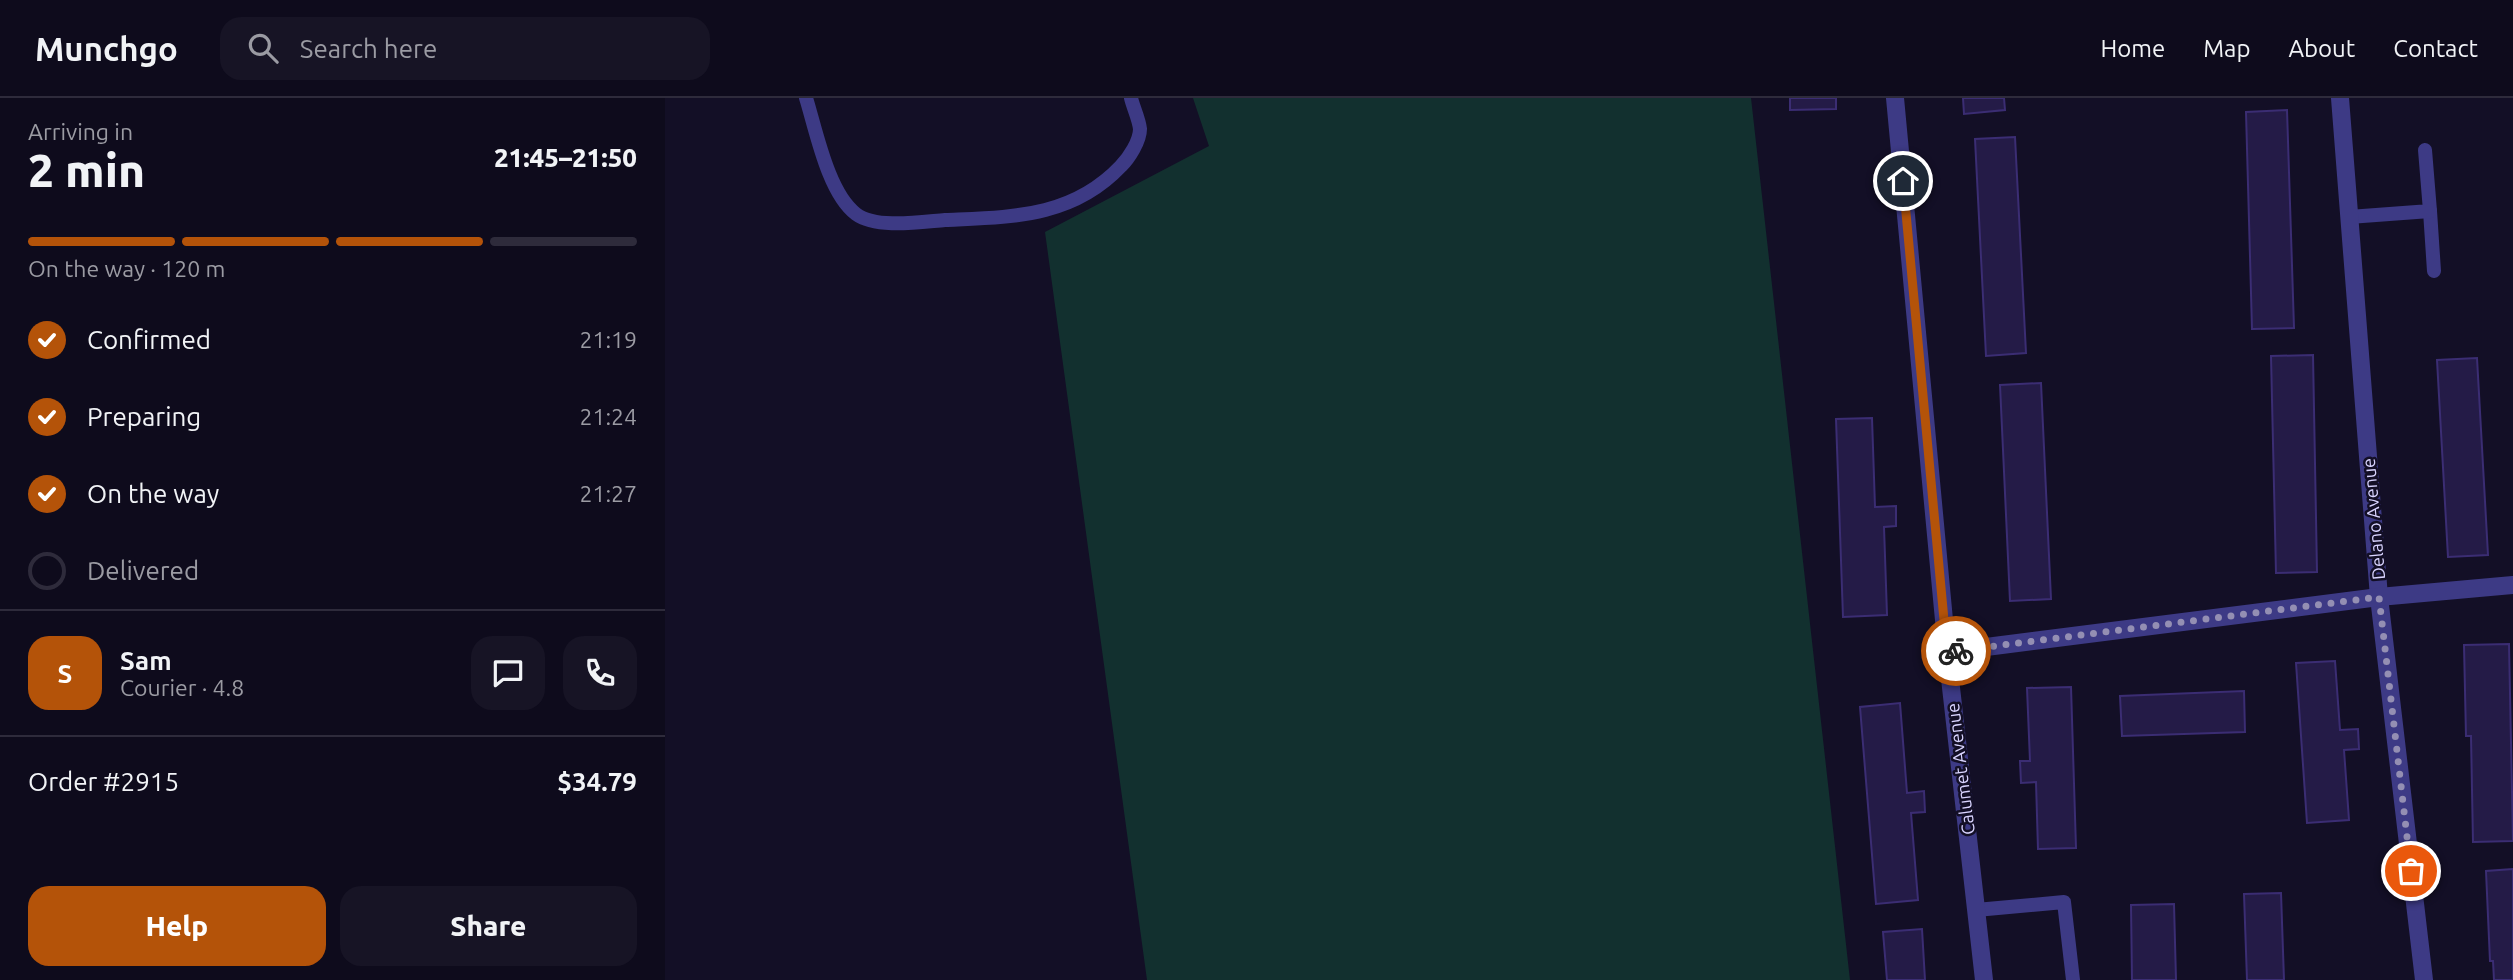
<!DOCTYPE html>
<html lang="en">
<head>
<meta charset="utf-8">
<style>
	:root { --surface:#0e0b1c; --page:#171425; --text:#f1f3f6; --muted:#9b9ba3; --line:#2e2b3b; --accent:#b45309 }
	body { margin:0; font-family:Ubuntu,sans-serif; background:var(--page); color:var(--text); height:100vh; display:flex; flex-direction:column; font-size:26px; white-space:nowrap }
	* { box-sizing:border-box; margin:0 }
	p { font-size:23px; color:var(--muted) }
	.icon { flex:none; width:38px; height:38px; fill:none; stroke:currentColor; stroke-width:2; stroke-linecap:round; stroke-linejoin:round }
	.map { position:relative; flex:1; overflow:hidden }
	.side { display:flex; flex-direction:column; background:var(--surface); width:665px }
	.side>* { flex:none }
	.pin { position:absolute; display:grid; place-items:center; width:60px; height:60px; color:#fff; margin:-30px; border:4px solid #fff; border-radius:50%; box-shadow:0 2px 7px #0007 }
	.courier { position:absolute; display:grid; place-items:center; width:70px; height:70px; margin:-35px; border:5px solid #b45309; border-radius:50%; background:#fff; color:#222; box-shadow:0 2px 9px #0007 }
	.headline em { font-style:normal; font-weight:800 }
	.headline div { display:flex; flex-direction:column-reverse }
	.headline { display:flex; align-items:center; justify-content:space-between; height:119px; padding:0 28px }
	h1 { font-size:46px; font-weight:800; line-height:52px }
	.bar { display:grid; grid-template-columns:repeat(4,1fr); gap:10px 7px; align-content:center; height:84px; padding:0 28px }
	.bar i { height:9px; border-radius:5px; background:var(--line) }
	.bar .current { background:var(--accent) }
	.bar p { grid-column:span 4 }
	.line { display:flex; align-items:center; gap:18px; padding:0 28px; border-top:2px solid var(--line) }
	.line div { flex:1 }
	.round { display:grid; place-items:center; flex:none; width:74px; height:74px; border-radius:21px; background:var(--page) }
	ol { padding:0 28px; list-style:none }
	li { display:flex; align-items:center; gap:21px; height:77px }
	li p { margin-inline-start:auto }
	li .icon { padding:7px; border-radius:50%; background:var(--accent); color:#fff; stroke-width:4 }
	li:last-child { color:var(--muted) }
	li i { width:38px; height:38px; border:4px solid var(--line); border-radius:50% }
	.button { display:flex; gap:14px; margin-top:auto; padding:14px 28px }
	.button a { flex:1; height:80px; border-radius:21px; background:var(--accent); color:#fff; font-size:28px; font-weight:800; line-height:80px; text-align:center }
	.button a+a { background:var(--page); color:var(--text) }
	header { display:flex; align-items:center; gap:42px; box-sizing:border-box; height:98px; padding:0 35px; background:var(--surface); border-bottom:2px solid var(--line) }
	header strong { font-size:33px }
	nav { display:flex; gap:38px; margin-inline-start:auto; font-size:24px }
	.search { width:490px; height:63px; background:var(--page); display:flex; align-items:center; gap:18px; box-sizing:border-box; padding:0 24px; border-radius:21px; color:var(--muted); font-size:26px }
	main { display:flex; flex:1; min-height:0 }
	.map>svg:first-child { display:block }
	.green { fill:#12302f }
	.building { fill:#241b47; stroke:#3b2d73; stroke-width:2 }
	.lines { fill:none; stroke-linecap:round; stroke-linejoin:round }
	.lane { stroke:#3d3a85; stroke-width:14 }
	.street { stroke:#3d3a85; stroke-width:18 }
	.done { stroke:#948fb3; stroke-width:7; stroke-dasharray:0 12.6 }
	.route { stroke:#b45309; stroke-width:9 }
	.labels { text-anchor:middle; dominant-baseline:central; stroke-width:5; stroke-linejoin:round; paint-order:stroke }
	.street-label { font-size:18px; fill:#d9d4ff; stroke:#130f26 }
</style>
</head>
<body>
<header>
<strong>Munchgo</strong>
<div class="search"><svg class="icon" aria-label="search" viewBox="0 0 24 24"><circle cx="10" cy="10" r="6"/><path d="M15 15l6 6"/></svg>Search here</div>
<nav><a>Home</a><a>Map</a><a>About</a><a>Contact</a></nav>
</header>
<main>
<section class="side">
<div class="headline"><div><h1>2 min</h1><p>Arriving in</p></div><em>21:45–21:50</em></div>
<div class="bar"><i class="current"></i><i class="current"></i><i class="current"></i><i></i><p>On the way · 120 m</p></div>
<ol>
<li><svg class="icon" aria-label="check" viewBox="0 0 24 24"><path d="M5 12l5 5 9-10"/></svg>Confirmed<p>21:19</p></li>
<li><svg class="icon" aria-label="check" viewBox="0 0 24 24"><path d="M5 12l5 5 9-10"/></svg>Preparing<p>21:24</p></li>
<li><svg class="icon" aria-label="check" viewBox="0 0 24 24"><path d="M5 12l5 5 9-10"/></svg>On the way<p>21:27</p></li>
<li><i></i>Delivered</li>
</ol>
<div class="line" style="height:126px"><b class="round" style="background:var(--accent);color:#fff">S</b><div><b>Sam</b><p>Courier · 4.8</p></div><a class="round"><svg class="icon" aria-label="chat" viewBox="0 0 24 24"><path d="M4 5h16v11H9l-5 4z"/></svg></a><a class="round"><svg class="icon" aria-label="phone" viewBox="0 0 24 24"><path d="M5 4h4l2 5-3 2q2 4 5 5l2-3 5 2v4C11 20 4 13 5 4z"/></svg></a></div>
<div class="line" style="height:91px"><div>Order #2915</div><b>$34.79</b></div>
<div class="button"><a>Help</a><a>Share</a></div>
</section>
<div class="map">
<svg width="1848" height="882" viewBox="0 0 1848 882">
	<rect width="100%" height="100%" fill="#130f26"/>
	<path class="green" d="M528 0H1086L1185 882H482L380 134 544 48Z"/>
	<g class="building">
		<path d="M1125 0H1171V11L1125 12Z"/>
		<path d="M1298 0H1339L1340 12 1299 16Z"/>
		<path d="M1622 12 1629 230 1587 231 1581 14Z"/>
		<path d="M1350 39 1361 255 1321 258 1310 41Z"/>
		<path d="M1648 257 1652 474 1611 475 1606 258Z"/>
		<path d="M1812 260 1823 457 1783 459 1772 262Z"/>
		<path d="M1376 285 1386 501 1345 503 1335 287Z"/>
		<path d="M1207 320 1210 409 1231 408V428L1219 429 1222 517 1178 519 1171 321Z"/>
		<path d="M1844 546 1848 743 1808 744 1806 638H1801L1799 547Z"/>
		<path d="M1670 563 1675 632 1693 631 1694 651 1679 652 1684 722 1642 725 1631 565Z"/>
		<path d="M1406 589 1411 750 1373 751 1371 684 1356 685 1355 663H1365L1362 590Z"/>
		<path d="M1579 593 1580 634 1457 638 1455 598Z"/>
		<path d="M1235 605 1242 695 1259 693 1260 714 1246 715 1253 802 1211 806 1195 609Z"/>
		<path d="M1848 771V882H1829L1828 863H1825L1821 773Z"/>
		<path d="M1616 795 1619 882H1582L1579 796Z"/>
		<path d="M1509 806 1511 882H1467L1466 807Z"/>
		<path d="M1257 831 1260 882H1222L1218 834Z"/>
	</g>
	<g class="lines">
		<g class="lane">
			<path d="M141 0C151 32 163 95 191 116 211 131 255 124 280 122 346 119 407 120 456 68 464 60 475 43 475 31 474 21 468 9 466 0"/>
			<path d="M1765 113 1769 173"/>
			<path d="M1684 119 1765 113 1760 52"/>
			<path d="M1311 812 1399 804 1408 882"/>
		</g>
		<g class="street">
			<path d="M1230 0 1282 554 1319 882"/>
			<path d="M1675 0 1714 499 1759 882"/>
			<path d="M1282 554 1714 499 1848 487"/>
		</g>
	</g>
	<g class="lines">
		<path class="done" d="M1291 553 1714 499 1746 773"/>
		<path class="route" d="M1238 83 1282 554 1291 553"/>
	</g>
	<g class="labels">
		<g class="street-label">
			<text transform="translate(1708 421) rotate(-95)">Delano Avenue</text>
			<text transform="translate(1295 671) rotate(-97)">Calumet Avenue</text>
		</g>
	</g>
</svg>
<div class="pin" style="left:1746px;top:773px;background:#ea580c"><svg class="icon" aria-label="bag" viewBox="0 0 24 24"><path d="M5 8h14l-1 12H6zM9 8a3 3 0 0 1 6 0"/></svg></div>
<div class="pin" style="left:1238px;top:83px;background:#1f2937"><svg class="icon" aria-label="home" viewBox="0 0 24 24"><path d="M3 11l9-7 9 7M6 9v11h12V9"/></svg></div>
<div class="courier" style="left:1291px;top:553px"><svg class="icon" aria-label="bike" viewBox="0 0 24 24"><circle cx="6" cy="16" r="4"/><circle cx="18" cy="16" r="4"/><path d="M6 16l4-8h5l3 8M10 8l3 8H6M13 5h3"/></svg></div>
</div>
</main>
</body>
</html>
